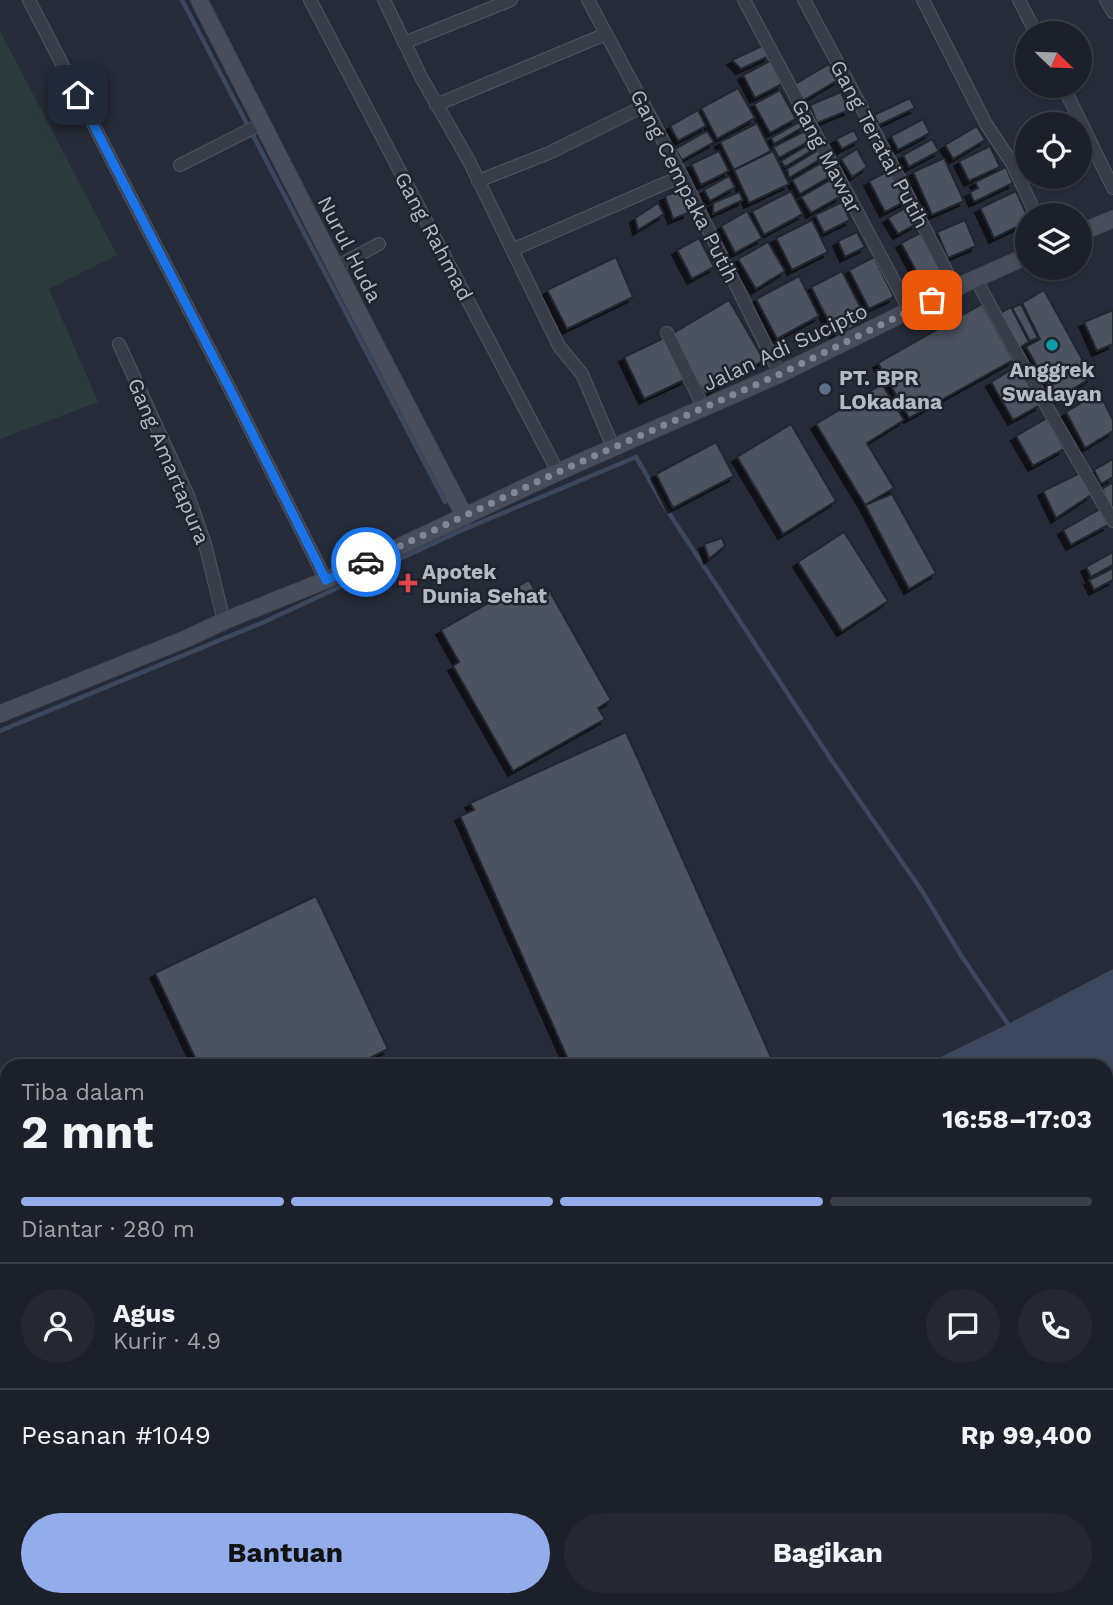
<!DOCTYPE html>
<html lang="id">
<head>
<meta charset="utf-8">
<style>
	:root { --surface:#1c202a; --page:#252832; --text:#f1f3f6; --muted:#a0a3a8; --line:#3a3e47; --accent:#93acea }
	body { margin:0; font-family:"Work Sans",sans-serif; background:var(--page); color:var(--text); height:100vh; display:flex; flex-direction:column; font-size:26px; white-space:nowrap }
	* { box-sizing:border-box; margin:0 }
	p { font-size:23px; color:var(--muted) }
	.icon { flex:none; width:38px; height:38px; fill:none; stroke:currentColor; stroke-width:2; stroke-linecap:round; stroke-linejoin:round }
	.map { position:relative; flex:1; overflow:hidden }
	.panel { position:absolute; left:0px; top:1059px; width:1113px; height:548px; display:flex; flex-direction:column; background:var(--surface); border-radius:21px 21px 0 0; box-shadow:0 2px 5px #0004,0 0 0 2px var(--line) }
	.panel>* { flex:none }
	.needle { width:46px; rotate:113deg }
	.buttons { position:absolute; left:1015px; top:21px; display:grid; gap:14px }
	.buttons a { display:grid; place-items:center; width:77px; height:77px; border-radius:50%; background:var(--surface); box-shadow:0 2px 5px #0004,0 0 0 2px var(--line); font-size:35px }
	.pin { position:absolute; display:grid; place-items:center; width:60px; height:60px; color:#fff; margin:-30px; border-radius:14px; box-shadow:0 4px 10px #0006 }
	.courier { position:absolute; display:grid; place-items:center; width:70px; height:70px; margin:-35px; border:5px solid #1a73e8; border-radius:50%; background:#fff; color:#222; box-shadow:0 2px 9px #0007 }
	.head em { font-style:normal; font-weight:700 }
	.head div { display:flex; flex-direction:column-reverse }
	.head { display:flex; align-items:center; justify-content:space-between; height:119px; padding:0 21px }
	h1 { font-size:46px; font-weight:700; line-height:52px }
	.bar { display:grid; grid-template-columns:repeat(4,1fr); gap:10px 7px; align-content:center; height:84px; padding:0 21px }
	.bar i { height:9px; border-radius:5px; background:var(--line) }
	.bar .current { background:var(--accent) }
	.bar p { grid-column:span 4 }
	.line { display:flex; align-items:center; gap:18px; padding:0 21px; border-top:2px solid var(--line) }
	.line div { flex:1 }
	.round { display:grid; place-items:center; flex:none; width:74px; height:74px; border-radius:37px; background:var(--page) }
	.action { display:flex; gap:14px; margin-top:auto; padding:14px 21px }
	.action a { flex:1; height:80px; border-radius:42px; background:var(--accent); color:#111; font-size:28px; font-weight:700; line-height:80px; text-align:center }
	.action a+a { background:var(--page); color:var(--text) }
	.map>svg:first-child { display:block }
	.green { fill:#2b3b3d }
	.water { fill:#3d485f }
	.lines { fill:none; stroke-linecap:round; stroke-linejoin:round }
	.stream { stroke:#3d485f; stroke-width:4.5 }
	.building { fill:#4c5361; stroke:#20252f; stroke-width:2; filter:url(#shadow) }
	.street-casing { stroke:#515660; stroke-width:14 }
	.secondary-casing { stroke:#424751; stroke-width:18 }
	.street { stroke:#383e49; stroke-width:12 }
	.secondary { stroke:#474d5b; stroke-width:16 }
	.done { stroke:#828793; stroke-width:7; stroke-dasharray:0 12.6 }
	.route { stroke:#1a73e8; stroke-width:9 }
	.culture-dot { fill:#0f9aa8; stroke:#1e232d; stroke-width:2.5 }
	.service-dot { fill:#5c6f8a; stroke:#1e232d; stroke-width:2.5 }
	.health-dot { fill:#e0444e; stroke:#1e232d; stroke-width:2.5 }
	.labels { text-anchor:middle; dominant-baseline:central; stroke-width:5; stroke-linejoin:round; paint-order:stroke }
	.street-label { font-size:21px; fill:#b4b9c4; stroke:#1e232d }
	.poi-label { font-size:21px; font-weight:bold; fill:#b4b9c4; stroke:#1e232d; text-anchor:start }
</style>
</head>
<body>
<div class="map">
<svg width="1113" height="1605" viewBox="0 0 1113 1605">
	<defs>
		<filter id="shadow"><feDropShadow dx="-5" dy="5" stdDeviation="0" flood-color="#0009"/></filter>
	</defs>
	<rect width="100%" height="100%" fill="#252b38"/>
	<path class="green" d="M0 31 117 255 49 289 98 402 0 439Z"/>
	<g class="water">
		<path d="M1113 969V1399L1106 1403V1066H922L1008 1024Z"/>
		<path d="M7 1425V1600H620L606 1605H0V1426Z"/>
	</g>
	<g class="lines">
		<g class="stream">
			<path d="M182 0 445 502"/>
			<path d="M0 731 264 622 460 531 636 457 665 507 832 761 922 891 962 957 1010 1027"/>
			<path d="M1106 1453 1113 1467"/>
		</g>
	</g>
	<g class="building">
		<path d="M764 45 769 56 741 69 732 60Z"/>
		<path d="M770 61 782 84 755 98 743 75Z"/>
		<path d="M829 64 838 80 804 100 795 84Z"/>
		<path d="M738 88 755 118 717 139 701 108Z"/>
		<path d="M780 90 796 119 770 133 754 104Z"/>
		<path d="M841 92 849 110 817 123 810 105Z"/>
		<path d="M910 98 915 108 879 125 874 115Z"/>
		<path d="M698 110 706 126 678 141 670 126Z"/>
		<path d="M923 119 930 133 898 150 891 136Z"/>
		<path d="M801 121 803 127 774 144 771 138Z"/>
		<path d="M757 123 771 151 734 170 720 142Z"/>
		<path d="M977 126 985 140 953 159 945 145Z"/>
		<path d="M854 130 859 140 842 149 836 139Z"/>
		<path d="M707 131 714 142 682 160 675 149Z"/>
		<path d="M805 131 810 141 779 158 773 147Z"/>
		<path d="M932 139 939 151 909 167 903 155Z"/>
		<path d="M813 142 816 148 785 167 781 161Z"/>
		<path d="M990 146 1000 167 969 181 959 161Z"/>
		<path d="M857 149 867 167 852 177 841 159Z"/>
		<path d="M818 150 822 158 789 178 787 169Z"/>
		<path d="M719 151 729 171 701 185 691 164Z"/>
		<path d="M773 151 789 184 749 203 734 170Z"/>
		<path d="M944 158 964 201 932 215 913 172Z"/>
		<path d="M823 162 831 176 800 194 792 180Z"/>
		<path d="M1006 167 1013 183 974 202 970 192 978 188 975 182Z"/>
		<path d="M890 170 906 201 885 212 869 181Z"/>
		<path d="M729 176 735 187 710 201 704 190Z"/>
		<path d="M832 179 841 196 811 213 801 197Z"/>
		<path d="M680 190 688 213 673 219 665 196Z"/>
		<path d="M791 191 803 214 764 235 752 211Z"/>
		<path d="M1016 191 1027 215V222L994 238 980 208Z"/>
		<path d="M739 192 743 200 713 214V203Z"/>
		<path d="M842 202 850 220 824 233 815 215Z"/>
		<path d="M658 203 664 214 638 230 635 218Z"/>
		<path d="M907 207 916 224 898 234 888 218Z"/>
		<path d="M747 211 762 238 735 253 721 226Z"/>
		<path d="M812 220 828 252 792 270 776 238Z"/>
		<path d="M965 220 976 246 948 258 937 232Z"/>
		<path d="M857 232 865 247 845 257 838 241Z"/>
		<path d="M920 233 941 272 922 282 901 243Z"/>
		<path d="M699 238 714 267 692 279 677 250Z"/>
		<path d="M768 242 785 271 756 289 738 259Z"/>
		<path d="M616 257 633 297 567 329 547 290Z"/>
		<path d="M874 257 894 297 869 309 849 270Z"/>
		<path d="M842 271 867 320 836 336 811 287Z"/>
		<path d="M799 276 819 316 777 339 756 299Z"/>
		<path d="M1044 290 1092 377 1056 400 1026 347 1040 339 1022 303Z"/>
		<path d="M729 300 764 360 705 394 670 335Z"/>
		<path d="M982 304 1013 360 909 418 878 363Z"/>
		<path d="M1021 304 1038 338 1030 341 1012 308Z"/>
		<path d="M1011 307 1029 342 1017 349 998 314Z"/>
		<path d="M1113 310V344L1097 351 1084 322Z"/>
		<path d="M666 337 686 379 644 399 624 357Z"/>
		<path d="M1017 366 1040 405 1013 420 991 382Z"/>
		<path d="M882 384 904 420 867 443 894 488 865 505 816 424Z"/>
		<path d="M1099 392 1113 420V431L1085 448 1066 412Z"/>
		<path d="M1047 418 1064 449 1033 466 1016 436Z"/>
		<path d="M791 424 836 501 783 534 737 457Z"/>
		<path d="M716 442 734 476 673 508 656 474Z"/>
		<path d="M1113 459V477L1101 484 1094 470Z"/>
		<path d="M1080 473 1091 495 1056 518 1043 491Z"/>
		<path d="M1113 482V511H1112L1102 489Z"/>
		<path d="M892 494 936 573 909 589 865 505Z"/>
		<path d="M1100 509 1108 525 1071 545 1063 530Z"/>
		<path d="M844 532 888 601 842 631 798 562Z"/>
		<path d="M722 538 725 546 709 559 704 544Z"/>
		<path d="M1113 552V565L1091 577 1086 567Z"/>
		<path d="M1113 568V580L1094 590 1089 580Z"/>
		<path d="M529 580 537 594 548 588 611 700 598 708 605 719 513 771 453 666 459 662 441 630Z"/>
		<path d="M626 732 775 1066H571L460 816 474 810 470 803Z"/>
		<path d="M316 896 388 1049 354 1066H199L155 973Z"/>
	</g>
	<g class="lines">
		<g class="street-casing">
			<g id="street">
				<path d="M29 0 233 395 326 580"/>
				<path d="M310 0 558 472"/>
				<path d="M384 0 421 77 469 161 559 346 582 374 613 447"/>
				<path d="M588 0 682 176 780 374"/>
				<path d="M744 0 910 311"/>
				<path d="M804 0 895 170 955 288"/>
				<path d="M923 0 986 124 1012 163 1036 215"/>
				<path d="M1019 0 1036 33"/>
				<path d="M1106 0 1113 12"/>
				<path d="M404 43 511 0"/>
				<path d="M1063 86 1113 188"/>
				<path d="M436 105 606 34"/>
				<path d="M180 165 263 123"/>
				<path d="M478 181 549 153 644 106"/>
				<path d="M512 250 682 176"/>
				<path d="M336 267 379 244"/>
				<path d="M976 279C1019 361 1067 441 1113 521"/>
				<path d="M667 333 704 408"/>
				<path d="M119 344 189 498 205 544 224 621"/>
				<path d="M1106 1431 1113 1429"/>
				<path d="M938 1600 940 1605"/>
				<path d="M668 1605C685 1603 702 1604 718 1600"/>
			</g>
		</g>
		<g class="secondary-casing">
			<g id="secondary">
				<path d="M199 0 358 311 465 517"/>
				<path d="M1080 233 1113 219"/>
				<path d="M0 714 188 638 224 621 326 580 384 554 558 472 780 374 955 288 1027 256"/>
			</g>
		</g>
		<use href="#street" class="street"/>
		<use href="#secondary" class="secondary"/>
	</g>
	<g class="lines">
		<path class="done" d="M366 562 558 472 780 374 932 300"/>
		<path class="route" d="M78 95 233 395 326 580 366 562"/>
	</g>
	<circle class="culture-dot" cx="1052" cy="345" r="7"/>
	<circle class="service-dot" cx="825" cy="389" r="7"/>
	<path class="health-dot" d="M404.5 572.5h7v7h7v7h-7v7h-7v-7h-7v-7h7z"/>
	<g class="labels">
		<g class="street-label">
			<text transform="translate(880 144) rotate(62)">Gang Teratai Putih</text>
			<text transform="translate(827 156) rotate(62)">Gang Mawar</text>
			<text transform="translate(685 186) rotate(63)">Gang Cempaka Putih</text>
			<text transform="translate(434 236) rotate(62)">Gang Rahmad</text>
			<text transform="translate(350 249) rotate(63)">Nurul Huda</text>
			<text transform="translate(785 347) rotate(-25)">Jalan Adi Sucipto</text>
			<text transform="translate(169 461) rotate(67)">Gang Amartapura</text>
		</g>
		<g class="poi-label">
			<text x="1052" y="369" text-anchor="middle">Anggrek<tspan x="1052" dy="24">Swalayan</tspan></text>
			<text x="839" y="377">PT. BPR<tspan x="839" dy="24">LOkadana</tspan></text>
			<text x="422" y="571">Apotek<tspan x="422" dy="24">Dunia Sehat</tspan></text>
		</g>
	</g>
</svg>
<div class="buttons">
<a><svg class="needle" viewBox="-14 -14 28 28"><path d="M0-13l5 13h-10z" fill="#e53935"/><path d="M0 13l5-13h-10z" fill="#a0a3a8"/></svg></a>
<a><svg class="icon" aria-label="locate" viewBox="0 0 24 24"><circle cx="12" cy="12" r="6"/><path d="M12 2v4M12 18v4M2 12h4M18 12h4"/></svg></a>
<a><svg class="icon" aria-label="layers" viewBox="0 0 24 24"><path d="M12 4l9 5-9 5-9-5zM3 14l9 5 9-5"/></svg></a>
</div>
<div class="pin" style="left:932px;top:300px;background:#ea580c"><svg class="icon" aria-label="bag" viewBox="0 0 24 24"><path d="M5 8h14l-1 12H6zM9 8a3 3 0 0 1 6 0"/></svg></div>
<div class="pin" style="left:78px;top:95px;background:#1f2937"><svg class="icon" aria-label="home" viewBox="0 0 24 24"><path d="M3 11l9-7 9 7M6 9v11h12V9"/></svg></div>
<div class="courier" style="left:366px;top:562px"><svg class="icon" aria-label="car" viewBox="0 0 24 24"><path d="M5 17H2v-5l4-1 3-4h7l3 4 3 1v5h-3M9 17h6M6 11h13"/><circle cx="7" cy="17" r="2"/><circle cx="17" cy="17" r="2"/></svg></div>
<section class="panel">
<div class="head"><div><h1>2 mnt</h1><p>Tiba dalam</p></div><em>16:58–17:03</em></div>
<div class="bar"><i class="current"></i><i class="current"></i><i class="current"></i><i></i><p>Diantar · 280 m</p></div>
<div class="line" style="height:126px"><a class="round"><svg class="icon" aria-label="person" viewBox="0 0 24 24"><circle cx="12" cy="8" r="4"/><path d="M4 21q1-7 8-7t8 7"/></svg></a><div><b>Agus</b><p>Kurir · 4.9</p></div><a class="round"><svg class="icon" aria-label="chat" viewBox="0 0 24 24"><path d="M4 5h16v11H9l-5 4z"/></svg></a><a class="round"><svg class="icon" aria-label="phone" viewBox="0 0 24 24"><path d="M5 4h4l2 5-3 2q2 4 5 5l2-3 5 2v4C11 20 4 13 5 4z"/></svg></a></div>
<div class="line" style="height:91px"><div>Pesanan #1049</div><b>Rp 99,400</b></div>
<div class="action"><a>Bantuan</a><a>Bagikan</a></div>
</section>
</div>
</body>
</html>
